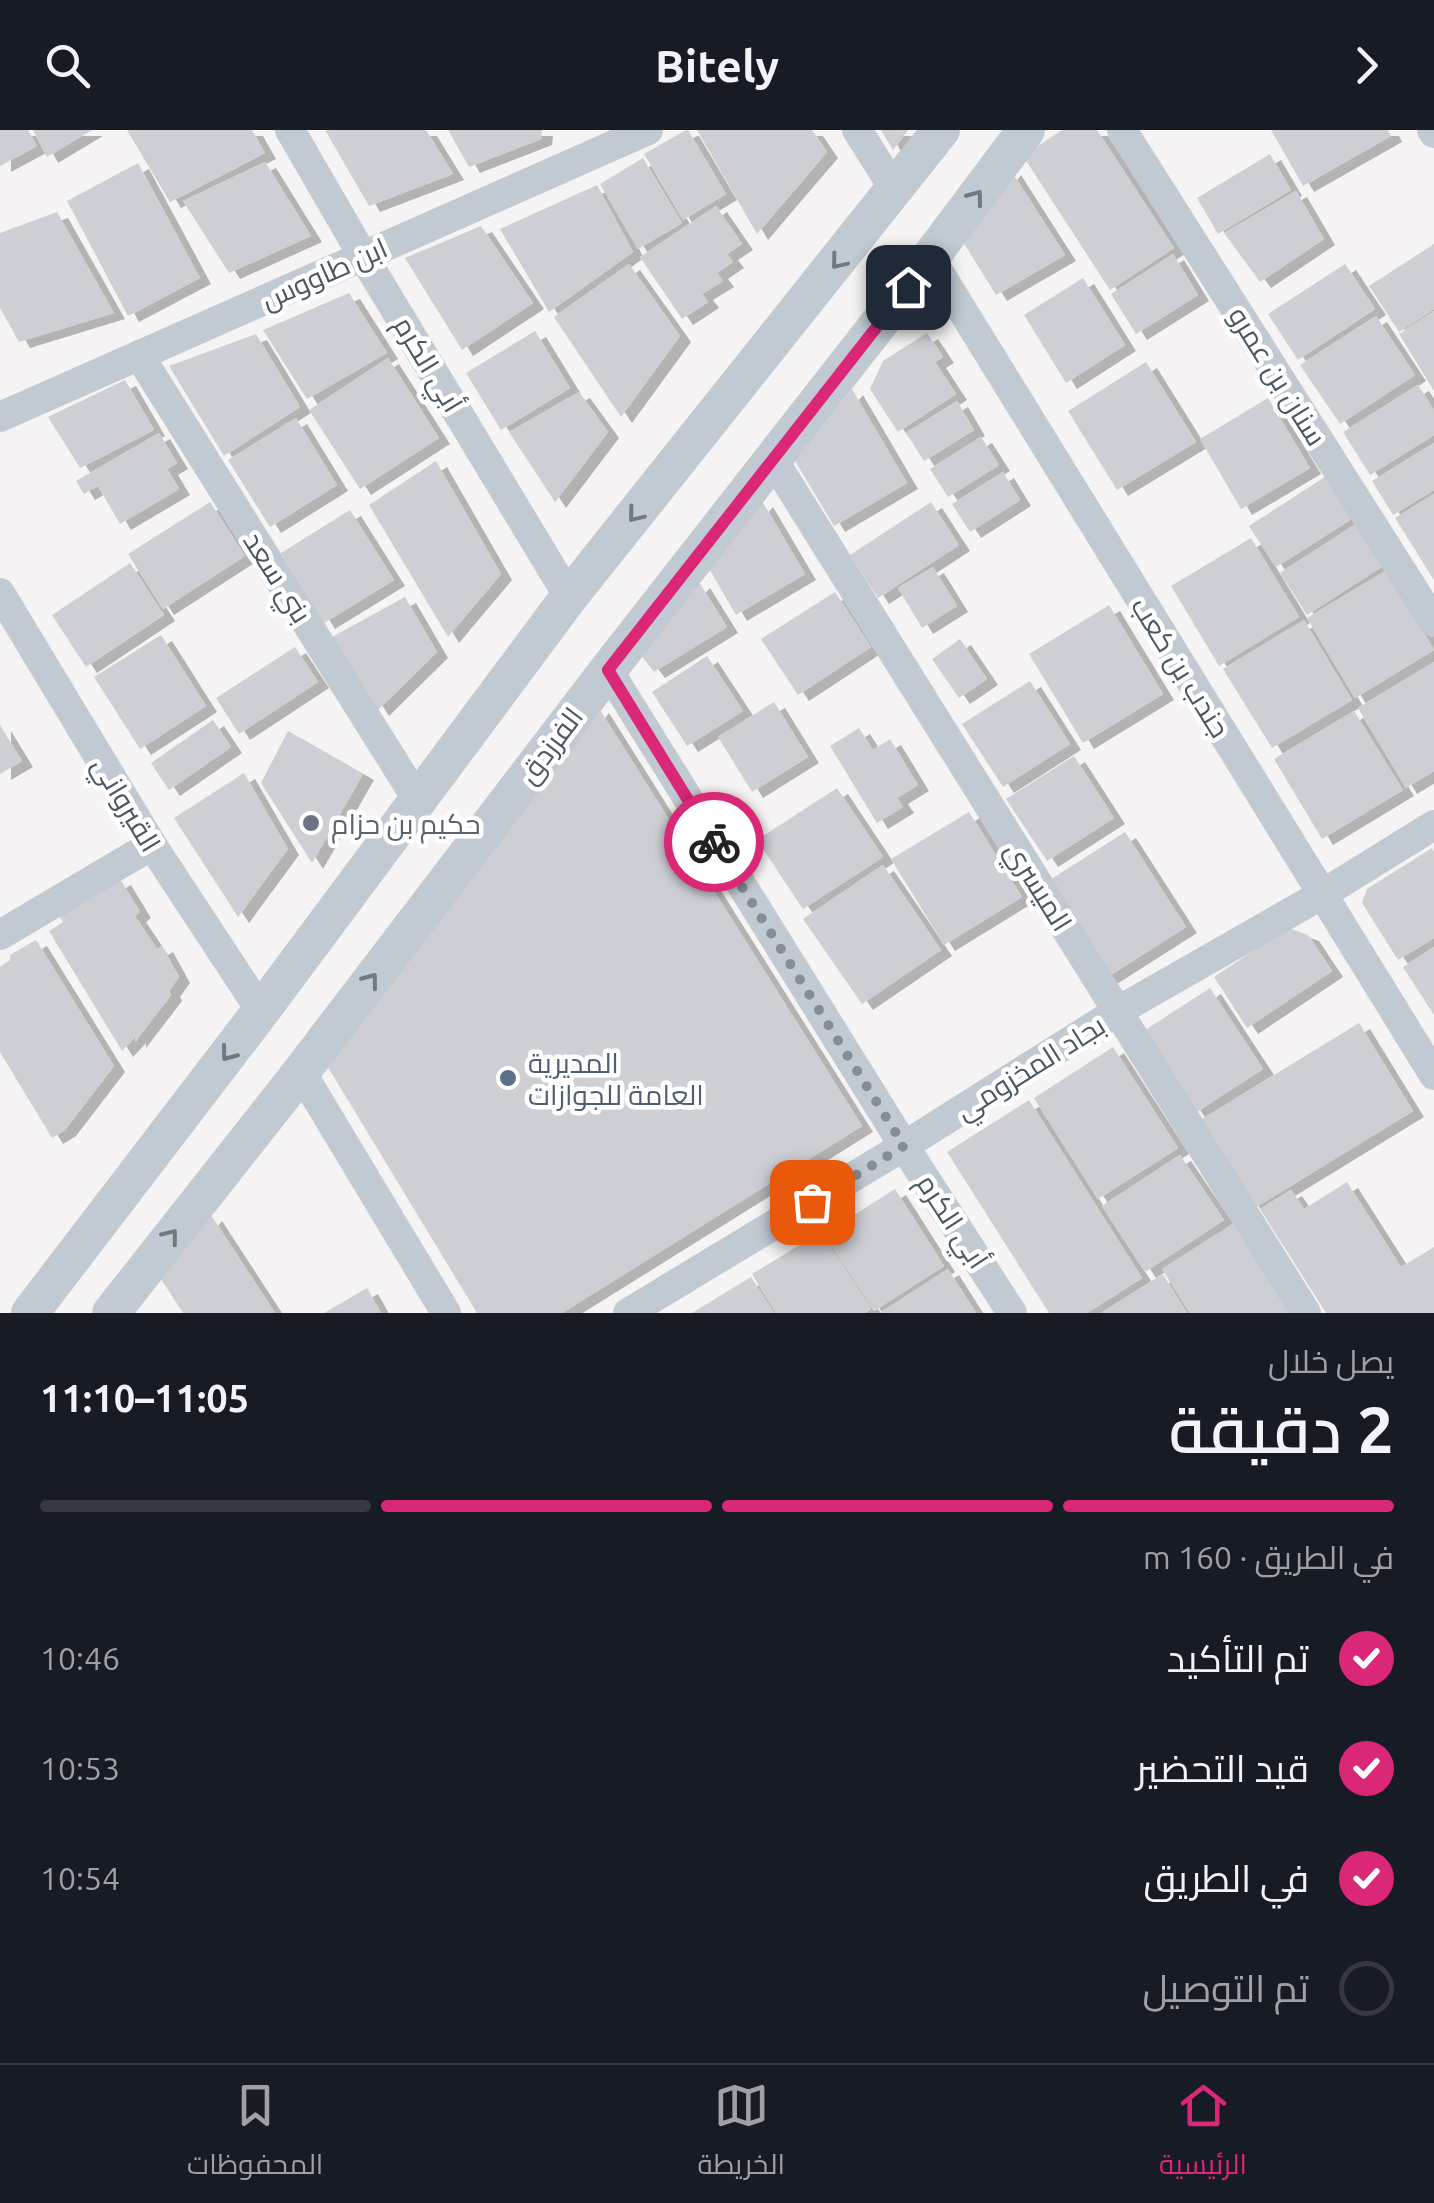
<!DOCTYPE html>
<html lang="ar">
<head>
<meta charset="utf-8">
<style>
	:root { --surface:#171b24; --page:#20242c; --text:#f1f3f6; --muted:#9ea1a6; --line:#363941; --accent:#db2777 }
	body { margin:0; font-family:Ubuntu,Cairo,sans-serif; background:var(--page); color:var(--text); direction:rtl; height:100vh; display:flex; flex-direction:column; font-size:38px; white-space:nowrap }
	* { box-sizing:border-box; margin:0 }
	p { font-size:32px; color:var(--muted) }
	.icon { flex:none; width:55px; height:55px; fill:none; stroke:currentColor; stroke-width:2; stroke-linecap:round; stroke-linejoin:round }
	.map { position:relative; height:1183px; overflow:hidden; direction:ltr }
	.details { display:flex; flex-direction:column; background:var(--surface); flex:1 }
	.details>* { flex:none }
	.pin { position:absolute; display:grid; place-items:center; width:85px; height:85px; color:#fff; margin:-42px; border-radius:20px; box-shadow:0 5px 15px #0006 }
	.courier { position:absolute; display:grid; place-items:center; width:100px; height:100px; margin:-50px; border:8px solid #db2777; border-radius:50%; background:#fff; color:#222; box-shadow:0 2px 12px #0007 }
	.head em { font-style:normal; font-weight:600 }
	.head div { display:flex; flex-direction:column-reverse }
	.head { display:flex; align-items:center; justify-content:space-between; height:170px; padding:0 40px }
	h1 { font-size:65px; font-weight:600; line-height:75px }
	.bar { display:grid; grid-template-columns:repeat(4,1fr); gap:15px 10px; align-content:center; height:120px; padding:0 40px }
	.bar i { height:12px; border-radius:8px; background:var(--line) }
	.bar .current { background:var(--accent) }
	.bar p { grid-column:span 4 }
	ol { padding:0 40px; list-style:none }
	li { display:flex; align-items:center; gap:30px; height:110px }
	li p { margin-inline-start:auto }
	li .icon { padding:10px; border-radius:50%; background:var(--accent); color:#fff; stroke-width:4 }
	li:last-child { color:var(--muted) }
	li i { width:55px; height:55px; border:5px solid var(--line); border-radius:50% }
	header { display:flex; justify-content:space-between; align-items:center; height:130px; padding:0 40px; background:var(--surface); font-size:45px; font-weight:600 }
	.tab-bar { display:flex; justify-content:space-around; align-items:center; height:140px; border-top:2px solid var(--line); background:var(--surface); font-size:28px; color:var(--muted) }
	.tab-bar a { display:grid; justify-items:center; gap:5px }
	.tab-bar .current { color:var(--accent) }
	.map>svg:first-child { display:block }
	.building { fill:#cdcfd5; filter:url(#shadow) }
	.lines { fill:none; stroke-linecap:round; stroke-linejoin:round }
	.minor { stroke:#c1cad2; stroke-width:30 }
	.tertiary { stroke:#c1cad2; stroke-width:38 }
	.oneway { stroke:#6e7983 }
	.done { stroke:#868d94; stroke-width:10; stroke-dasharray:0 18 }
	.route { stroke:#db2777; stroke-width:12 }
	.worship-dot { fill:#6b7280; stroke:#fff; stroke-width:4 }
	.service-dot { fill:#5c6f8a; stroke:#fff; stroke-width:4 }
	.labels { text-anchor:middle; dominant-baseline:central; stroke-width:9; stroke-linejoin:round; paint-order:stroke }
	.street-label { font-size:28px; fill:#4a5661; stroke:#fff }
	.worship-label { font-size:28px; fill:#5b616d; stroke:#fff; text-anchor:start }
	.service-label { font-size:28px; fill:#4e5e75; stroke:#fff; text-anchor:start }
</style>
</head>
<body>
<header><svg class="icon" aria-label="forward" viewBox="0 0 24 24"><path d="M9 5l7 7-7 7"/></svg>Bitely<svg class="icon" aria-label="search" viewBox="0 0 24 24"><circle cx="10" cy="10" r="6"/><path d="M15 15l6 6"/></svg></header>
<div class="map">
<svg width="1434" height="1183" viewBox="0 0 1434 1183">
	<defs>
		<filter id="shadow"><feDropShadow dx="11" dy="6" stdDeviation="0" flood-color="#0004"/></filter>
	</defs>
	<rect width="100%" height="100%" fill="#f5f3f3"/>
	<g class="building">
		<path d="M0 0H28L37 16 0 36Z"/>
		<path d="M33 0H92L47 27Z"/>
		<path d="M127 0H252L265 23 170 72Z"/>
		<path d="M325 0H426L453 44 369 76Z"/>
		<path d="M448 0H542L541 9 469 37Z"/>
		<path d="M686 0H688L726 64 683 90 644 24Z"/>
		<path d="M697 0H812L827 22 757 104Z"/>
		<path d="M881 0H908L893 20Z"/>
		<path d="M1062 0H1097L1174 118 1110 160 1023 26Z"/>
		<path d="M1271 0H1388L1391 6 1303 56Z"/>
		<path d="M1270 24 1291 60 1218 104 1197 68Z"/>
		<path d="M643 28 682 93 638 119 600 54Z"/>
		<path d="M265 32 311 106 229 143 183 71Z"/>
		<path d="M138 33 200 148 128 186 67 71Z"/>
		<path d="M1010 39 1065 125 996 165 960 107Z"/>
		<path d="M597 55 633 122 549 182 500 99Z"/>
		<path d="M1296 61 1324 109 1260 152 1224 103Z"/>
		<path d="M716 76 742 114 727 124 733 132 717 143 723 151 702 164 708 172 682 189 640 127Z"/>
		<path d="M57 82 114 183 19 212 0 178V103Z"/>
		<path d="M481 96 533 173 462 220 405 128Z"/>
		<path d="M1434 114V179L1399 202 1369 156Z"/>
		<path d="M1173 124 1198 165 1136 204 1111 164Z"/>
		<path d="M629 134 680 206 621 287 554 187Z"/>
		<path d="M1345 134 1375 179 1298 230 1268 184Z"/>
		<path d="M1083 148 1125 215 1066 253 1024 185Z"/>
		<path d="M349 163 387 223 307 269 263 200Z"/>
		<path d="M1434 181V261L1399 204Z"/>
		<path d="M1376 186 1415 245 1340 294 1300 235Z"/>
		<path d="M535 201 570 258 501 300 466 243Z"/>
		<path d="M927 203 943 227 935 232 956 264 898 302 870 259 883 231Z"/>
		<path d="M256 204 300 277 224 326 169 236Z"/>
		<path d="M388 228 439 308 360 359 309 280Z"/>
		<path d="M1146 232 1196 312 1117 360 1068 281Z"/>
		<path d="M125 250 154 300 80 338 48 287Z"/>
		<path d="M1418 255 1434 280V305L1370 345 1343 302Z"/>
		<path d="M852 259 907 353 834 396 795 331Z"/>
		<path d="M579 262 608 302 555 372 509 302Z"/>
		<path d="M1268 268 1310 338 1241 379 1200 309Z"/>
		<path d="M957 271 974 300 924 331 906 303Z"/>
		<path d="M296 288 337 355 270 397 228 330Z"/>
		<path d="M159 303 177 333 167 339 179 359 120 394 98 356 84 364 76 351Z"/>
		<path d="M981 307 999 335 948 367 930 339Z"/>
		<path d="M1434 313V360L1393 385 1372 351Z"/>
		<path d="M436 331 501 444 448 507 369 375Z"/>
		<path d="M1003 342 1020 370 970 402 952 374Z"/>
		<path d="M1328 345 1355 387 1276 437 1249 396Z"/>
		<path d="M1434 364V450L1395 388Z"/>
		<path d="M762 371 805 444 736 485 708 437Z"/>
		<path d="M210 372 245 426 163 479 128 424Z"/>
		<path d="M931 372 959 415 878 468 850 425Z"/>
		<path d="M350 380 394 450 324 493 281 423Z"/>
		<path d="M1359 392 1386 434 1307 485 1280 443Z"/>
		<path d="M1251 408 1299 487 1219 536 1171 456Z"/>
		<path d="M130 433 164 485 86 537 52 485Z"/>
		<path d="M933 437 957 476 922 498 898 458Z"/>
		<path d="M1387 440 1434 520 1355 568 1307 488Z"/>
		<path d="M699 452 727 497 654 542 638 521Z"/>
		<path d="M835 462 871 517 798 565 761 509Z"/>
		<path d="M405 467 437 522 378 580 332 507Z"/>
		<path d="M1109 475 1163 564 1083 613 1029 524Z"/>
		<path d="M1304 490 1352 570 1272 618 1223 539Z"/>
		<path d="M161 505 206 576 140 619 94 547Z"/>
		<path d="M960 509 987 549 959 568 932 529Z"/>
		<path d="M295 517 318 552 239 604 216 568Z"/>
		<path d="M707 526 743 581 687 616 652 562Z"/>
		<path d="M1434 532V641L1406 658 1358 578Z"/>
		<path d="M1030 551 1070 614 1003 657 962 594Z"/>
		<path d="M774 572 808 627 752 662 718 607Z"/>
		<path d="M598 577 862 996 562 1183H477L326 934Z"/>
		<path d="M1354 581 1403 660 1322 709 1274 629Z"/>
		<path d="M213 590 231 617 169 660 151 633Z"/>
		<path d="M0 595 22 631 0 644Z"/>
		<path d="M859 598 873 620 890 609 918 655 897 668 903 677 877 693 830 616Z"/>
		<path d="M288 601 363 644 312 733 261 653Z"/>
		<path d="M1074 626 1114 688 1047 731 1006 669Z"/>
		<path d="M244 643 288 719 238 787 174 688Z"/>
		<path d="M837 658 883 727 803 779 757 710Z"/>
		<path d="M969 682 1022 767 944 815 891 729Z"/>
		<path d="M1125 702 1186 797 1106 848 1045 753Z"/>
		<path d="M1432 718 1434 722V808L1398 830 1362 773 1367 759Z"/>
		<path d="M883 735 941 820 862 874 803 789Z"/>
		<path d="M120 749 140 782 135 786 157 819 162 816 179 847 169 861 171 865 135 912V907L122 921 49 801 63 792 59 786Z"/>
		<path d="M1288 798 1308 805 1332 841 1247 898 1214 847Z"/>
		<path d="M36 810 114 936 65 1000 52 1008 0 922V837L10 830V825Z"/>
		<path d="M1434 817V885L1403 837Z"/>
		<path d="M1210 858 1263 939 1195 983 1142 902Z"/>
		<path d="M1359 893 1413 981 1253 1079 1199 991Z"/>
		<path d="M1113 917 1178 1018 1098 1069 1034 968Z"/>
		<path d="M1029 970 1142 1148 1087 1183H1049L947 1022Z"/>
		<path d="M1180 1025 1224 1090 1145 1142 1102 1076Z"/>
		<path d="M1347 1052 1401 1137 1434 1117V1183H1326L1260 1079 1291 1060 1304 1079Z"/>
		<path d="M895 1059 944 1136 874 1181 824 1104Z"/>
		<path d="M211 1085 275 1183H183L161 1149Z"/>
		<path d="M1233 1094 1290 1183H1190L1162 1139Z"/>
		<path d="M821 1102 871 1179 865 1183H776L752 1144Z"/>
		<path d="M948 1139 976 1183H880Z"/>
		<path d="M1163 1144 1187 1183H1101Z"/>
		<path d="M751 1147 774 1183H692Z"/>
		<path d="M367 1158 381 1183H324Z"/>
	</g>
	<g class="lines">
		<g class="minor">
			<path d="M290 0 363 126 569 467"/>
			<path d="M857 0 895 60"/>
			<path d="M1122 0 1434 492"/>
			<path d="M1432 0 1434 3"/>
			<path d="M930 128 1434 945"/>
			<path d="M139 225 417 669"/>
			<path d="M0 287 648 0"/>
			<path d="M772 328 1306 1183"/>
			<path d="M0 463 152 715 261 881"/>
			<path d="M608 540 904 1016 1012 1183"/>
			<path d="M0 805 152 715"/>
			<path d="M301 942 446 1183"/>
			<path d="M628 1183 904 1016 1118 881 1321 765 1434 695"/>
		</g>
		<g class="tertiary">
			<path d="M30 1183 261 881 569 467 941 0"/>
			<path d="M111 1183 301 942 608 540 930 128 1026 0"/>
		</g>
	</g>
	<defs><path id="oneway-chevron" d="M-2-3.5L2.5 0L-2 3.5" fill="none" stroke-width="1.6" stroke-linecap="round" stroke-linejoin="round" transform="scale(2.5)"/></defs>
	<g class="oneway">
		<use href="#oneway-chevron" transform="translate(976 67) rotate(-53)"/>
		<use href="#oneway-chevron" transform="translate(838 132) rotate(129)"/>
		<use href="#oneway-chevron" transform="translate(635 385) rotate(129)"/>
		<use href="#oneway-chevron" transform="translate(371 850) rotate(-53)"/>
		<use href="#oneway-chevron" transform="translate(228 924) rotate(127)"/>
		<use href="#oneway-chevron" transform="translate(171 1106) rotate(-52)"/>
	</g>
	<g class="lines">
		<path class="done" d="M714 712 904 1016 812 1072"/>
		<path class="route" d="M714 712 608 540 908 157"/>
	</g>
	<circle class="worship-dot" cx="311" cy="693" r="10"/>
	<circle class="service-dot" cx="508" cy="948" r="10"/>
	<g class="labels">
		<g class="street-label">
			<text transform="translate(324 143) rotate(-24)">ابن طاووس</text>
			<text transform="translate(429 234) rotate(59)">أبي الكرم</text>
			<text transform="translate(1278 246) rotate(58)">سنان بن عمرو</text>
			<text transform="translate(278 447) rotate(58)">بني سعد</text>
			<text transform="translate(1181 537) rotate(58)">جندب بن كعب</text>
			<text transform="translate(550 615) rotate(-53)">الفرزدق</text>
			<text transform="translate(127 674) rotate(59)">القيرواني</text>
			<text transform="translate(1039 756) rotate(58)">الميسري</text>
			<text transform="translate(1030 937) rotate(-32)">بجاد المخزومي</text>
			<text transform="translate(953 1091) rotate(57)">أبي الكرم</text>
		</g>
		<g class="worship-label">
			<text x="331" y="693">حكيم بن حزام</text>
		</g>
		<g class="service-label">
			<text x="528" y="932">المديرية<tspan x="528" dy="32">العامة للجوازات</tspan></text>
		</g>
	</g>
</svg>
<div class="pin" style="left:812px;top:1072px;background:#ea580c"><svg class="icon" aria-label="bag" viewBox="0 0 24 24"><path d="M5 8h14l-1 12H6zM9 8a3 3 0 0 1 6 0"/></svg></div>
<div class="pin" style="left:908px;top:157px;background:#1f2937"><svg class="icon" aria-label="home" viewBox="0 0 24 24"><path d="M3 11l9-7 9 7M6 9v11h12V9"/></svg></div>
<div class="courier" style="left:714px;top:712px"><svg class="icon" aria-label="bike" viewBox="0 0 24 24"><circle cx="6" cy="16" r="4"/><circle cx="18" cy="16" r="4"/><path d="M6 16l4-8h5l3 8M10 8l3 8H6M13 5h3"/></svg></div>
</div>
<section class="details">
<div class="head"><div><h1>2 دقيقة</h1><p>يصل خلال</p></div><em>11:05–11:10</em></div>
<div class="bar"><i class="current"></i><i class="current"></i><i class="current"></i><i></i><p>في الطريق · 160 m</p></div>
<ol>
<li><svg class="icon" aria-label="check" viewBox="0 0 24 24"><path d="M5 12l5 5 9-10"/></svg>تم التأكيد<p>10:46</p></li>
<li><svg class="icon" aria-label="check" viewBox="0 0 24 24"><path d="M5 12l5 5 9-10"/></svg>قيد التحضير<p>10:53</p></li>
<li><svg class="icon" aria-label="check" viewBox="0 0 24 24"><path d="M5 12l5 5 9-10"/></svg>في الطريق<p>10:54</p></li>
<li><i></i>تم التوصيل</li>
</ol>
</section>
<nav class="tab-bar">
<a class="current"><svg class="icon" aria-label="home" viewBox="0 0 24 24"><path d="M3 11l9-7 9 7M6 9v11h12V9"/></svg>الرئيسية</a>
<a><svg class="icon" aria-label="map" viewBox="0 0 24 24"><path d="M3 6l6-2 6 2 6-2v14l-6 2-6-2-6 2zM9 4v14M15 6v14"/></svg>الخريطة</a>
<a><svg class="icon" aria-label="saved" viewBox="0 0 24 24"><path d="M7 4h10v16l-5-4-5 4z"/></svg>المحفوظات</a>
</nav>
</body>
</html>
